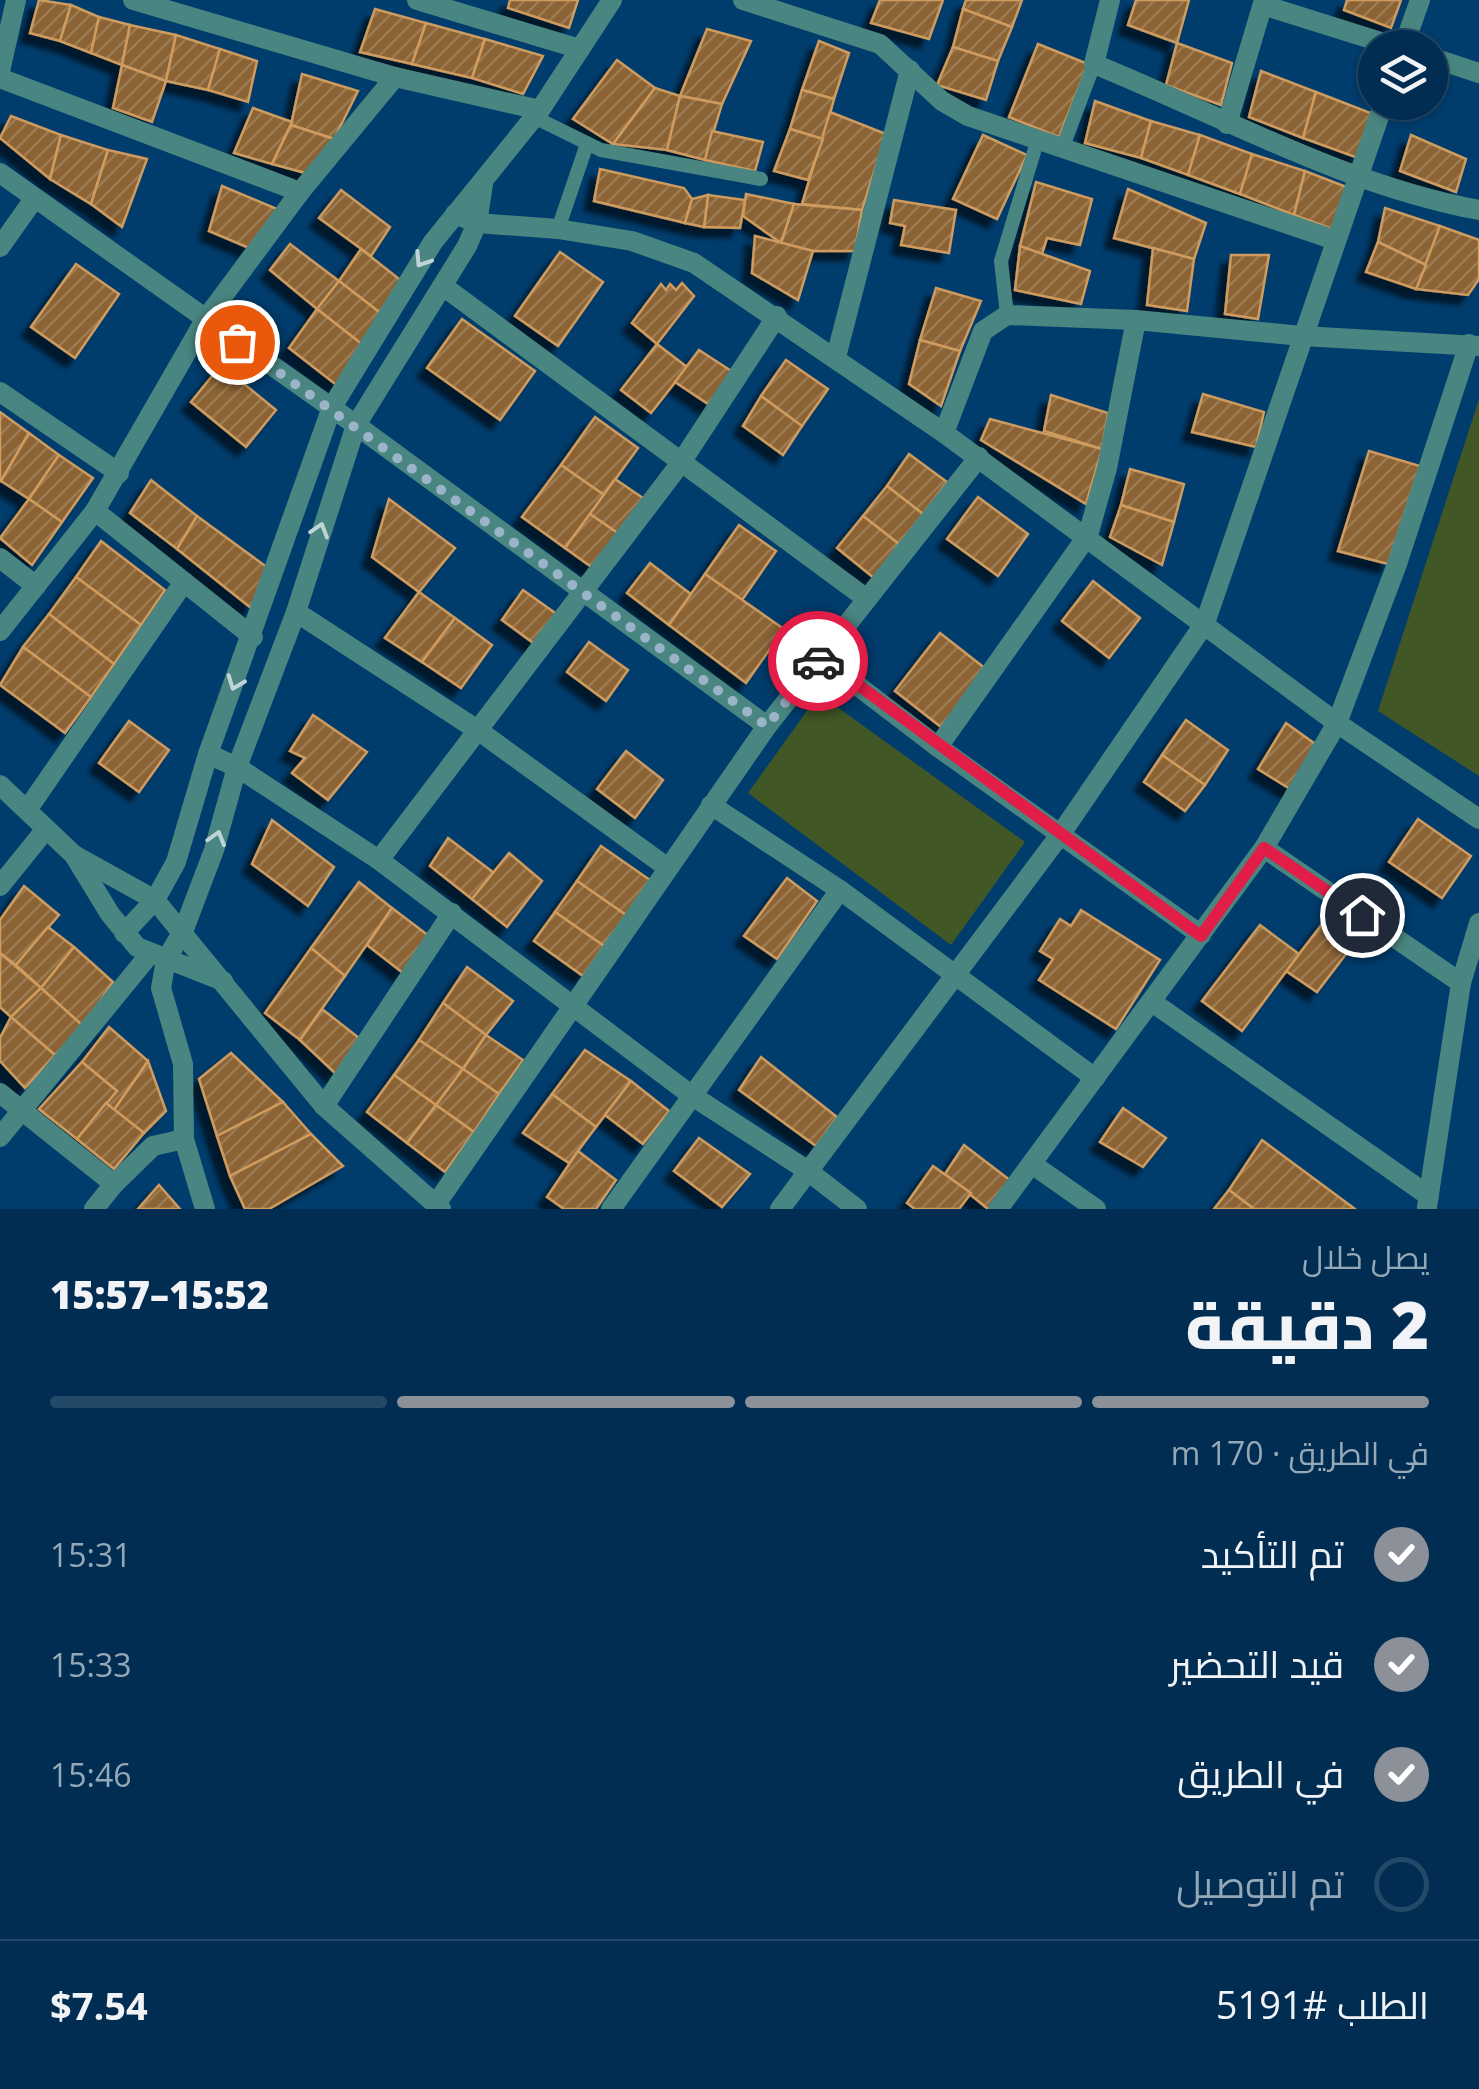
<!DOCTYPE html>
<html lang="ar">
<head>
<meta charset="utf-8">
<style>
	:root { --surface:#002d51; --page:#0a3558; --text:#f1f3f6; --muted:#95a8b7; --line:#224968; --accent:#8c9099 }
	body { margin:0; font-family:"Open Sans",Cairo,sans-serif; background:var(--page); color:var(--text); direction:rtl; height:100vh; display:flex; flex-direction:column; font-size:38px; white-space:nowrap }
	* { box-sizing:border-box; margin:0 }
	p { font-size:32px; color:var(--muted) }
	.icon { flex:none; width:55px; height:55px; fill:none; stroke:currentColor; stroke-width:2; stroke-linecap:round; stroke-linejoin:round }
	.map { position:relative; height:1209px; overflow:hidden; direction:ltr }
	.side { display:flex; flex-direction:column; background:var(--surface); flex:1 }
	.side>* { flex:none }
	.tools { position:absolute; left:1358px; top:30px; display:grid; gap:20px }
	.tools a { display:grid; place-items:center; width:90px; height:90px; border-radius:50%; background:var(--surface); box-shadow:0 2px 8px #0004,0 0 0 2px var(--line); font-size:50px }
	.pin { position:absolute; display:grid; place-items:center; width:85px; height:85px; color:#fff; margin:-42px; border:5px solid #fff; border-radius:50%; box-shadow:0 2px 10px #0007 }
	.courier { position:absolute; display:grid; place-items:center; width:100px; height:100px; margin:-50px; border:8px solid #e11d48; border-radius:50%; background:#fff; color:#222; box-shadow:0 2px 12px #0007 }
	.head em { font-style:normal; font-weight:800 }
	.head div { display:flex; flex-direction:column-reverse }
	.head { display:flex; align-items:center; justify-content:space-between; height:170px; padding:0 50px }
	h1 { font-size:65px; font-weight:800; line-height:75px }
	.bar { display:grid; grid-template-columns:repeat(4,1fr); gap:15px 10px; align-content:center; height:120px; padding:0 50px }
	.bar i { height:12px; border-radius:8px; background:var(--line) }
	.bar .selected { background:var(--accent) }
	.bar p { grid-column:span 4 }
	.line { display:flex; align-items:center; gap:25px; padding:0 50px; border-top:2px solid var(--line) }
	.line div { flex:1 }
	ol { padding:0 50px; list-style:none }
	li { display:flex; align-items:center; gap:30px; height:110px }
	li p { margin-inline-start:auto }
	li .icon { padding:10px; border-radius:50%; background:var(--accent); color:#fff; stroke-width:4 }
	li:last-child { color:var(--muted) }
	li i { width:55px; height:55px; border:5px solid var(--line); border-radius:50% }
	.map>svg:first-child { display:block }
	.green { fill:#415726 }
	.building { fill:url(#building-hatch); stroke:#cf9b5e; stroke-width:2.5; filter:url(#shadow) }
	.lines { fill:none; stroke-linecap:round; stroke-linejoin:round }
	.lane { stroke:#498681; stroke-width:14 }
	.street { stroke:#498681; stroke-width:20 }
	.oneway { stroke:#bed4d6 }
	.done { stroke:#9cb4c9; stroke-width:10; stroke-dasharray:0 18 }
	.route { stroke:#e11d48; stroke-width:12 }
</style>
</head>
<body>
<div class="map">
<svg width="1479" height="1209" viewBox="0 0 1479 1209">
	<defs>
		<pattern id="building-hatch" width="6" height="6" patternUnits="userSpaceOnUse" patternTransform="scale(2.5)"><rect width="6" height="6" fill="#8b6435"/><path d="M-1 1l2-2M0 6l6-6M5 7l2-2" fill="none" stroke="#9c7b53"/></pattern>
		<filter id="shadow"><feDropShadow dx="-9" dy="9" stdDeviation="2.5" flood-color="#0009"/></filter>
	</defs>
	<rect width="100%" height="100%" fill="#003c6c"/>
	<g class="green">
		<path d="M1479 399V776L1378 711Z"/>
		<path d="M819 694 1025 842 951 945 748 793Z"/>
	</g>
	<g class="building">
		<path d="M39 0 71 5 60 41 30 33Z"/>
		<path d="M510 0H578L569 28 508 8Z"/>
		<path d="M880 0H943L929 39 871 23Z"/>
		<path d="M966 0H1022L1012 27 963 9Z"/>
		<path d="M1136 0H1189L1177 43 1128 25Z"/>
		<path d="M1347 0H1401L1391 28 1344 10Z"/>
		<path d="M71 5 99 17 91 53 60 41Z"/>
		<path d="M375 9 426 23 412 64 360 52Z"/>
		<path d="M963 9 1012 27 998 61 953 47Z"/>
		<path d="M99 17 130 25 122 65 91 53Z"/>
		<path d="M426 23 485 39 472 78 412 64Z"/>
		<path d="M130 25 176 35 166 81 122 65Z"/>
		<path d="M707 29 751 41 722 104 680 96Z"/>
		<path d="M176 35 220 49 208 90 166 81Z"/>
		<path d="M485 39 543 56 523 94 472 78Z"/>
		<path d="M819 41 849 53 834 99 802 90Z"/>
		<path d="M1177 43 1232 63 1221 105 1166 85Z"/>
		<path d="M1038 44 1088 64 1059 137 1009 117Z"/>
		<path d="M953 47 998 61 986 100 937 85Z"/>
		<path d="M220 49 257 61 248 102 208 90Z"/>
		<path d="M617 60 655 88 613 144 573 119Z"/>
		<path d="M122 65 166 81 152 122 113 108Z"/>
		<path d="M1261 71 1316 92 1303 138 1249 117Z"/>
		<path d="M302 74 358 91 334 139 291 125Z"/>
		<path d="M655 88 680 96 667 150 613 144Z"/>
		<path d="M802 90 834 99 823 139 790 129Z"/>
		<path d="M1316 92 1373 114 1358 158 1303 138Z"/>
		<path d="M680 96 722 104 705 160 667 150Z"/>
		<path d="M1095 101 1151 121 1141 158 1085 143Z"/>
		<path d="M253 108 292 122 272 164 234 153Z"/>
		<path d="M830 112 886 134 862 210 802 204Z"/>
		<path d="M11 116 61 135 50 179 0 138Z"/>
		<path d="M1151 121 1200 135 1188 175 1141 158Z"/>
		<path d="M291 125 334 139 309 174 272 164Z"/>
		<path d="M790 129 823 139 808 180 774 171Z"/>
		<path d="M712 131 763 142 755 171 705 160Z"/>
		<path d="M61 135 108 150 91 204 50 179Z"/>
		<path d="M983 135 1027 155 997 219 953 199Z"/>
		<path d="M1200 135 1252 154 1240 194 1188 175Z"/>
		<path d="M1411 135 1466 159 1456 192 1400 171Z"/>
		<path d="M108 150 147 159 122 227 91 204Z"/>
		<path d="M1252 154 1305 171 1294 215 1240 194Z"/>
		<path d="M600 169 684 188 692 199 685 223 594 201Z"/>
		<path d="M1305 171 1349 188 1335 230 1294 215Z"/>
		<path d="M1036 182 1092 199 1080 245 1047 238 1041 257 1020 246Z"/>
		<path d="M222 186 277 209 249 248 209 231Z"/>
		<path d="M1128 189 1206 223 1194 259 1114 238Z"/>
		<path d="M341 190 390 227 371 256 319 218Z"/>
		<path d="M746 194 794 204 781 243 743 216Z"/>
		<path d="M708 195 745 200 740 228 704 227Z"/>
		<path d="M708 195 704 227 685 223 692 199Z"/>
		<path d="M894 200 956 210 949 253 901 245 905 226 890 223Z"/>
		<path d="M794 204 862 210 855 251H813L781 243Z"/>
		<path d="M1385 208 1440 226 1426 265 1378 242Z"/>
		<path d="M1440 226 1479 240V279L1468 295 1416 289Z"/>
		<path d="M755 236 813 251 798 300 752 273Z"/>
		<path d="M1378 242 1426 265 1416 289 1366 272Z"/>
		<path d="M290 244 339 281 317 309 270 270Z"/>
		<path d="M1020 246 1090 271 1081 304 1015 290Z"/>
		<path d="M1153 248 1194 259 1187 311 1147 305Z"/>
		<path d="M361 249 403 282 383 315 339 281Z"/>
		<path d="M560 252 603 282 558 346 515 316Z"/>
		<path d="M1231 255H1269L1258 319 1225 314Z"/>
		<path d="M76 264 119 294 75 358 31 327Z"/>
		<path d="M339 281 383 315 363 345 317 309Z"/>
		<path d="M682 283 694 296 657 344 632 323 661 284 666 290 670 284 676 290Z"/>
		<path d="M936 288 981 301 960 351 920 340Z"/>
		<path d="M317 309 363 345 339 387 289 348Z"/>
		<path d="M462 319 535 371 500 420 427 368Z"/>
		<path d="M920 340 960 351 941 406 909 384Z"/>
		<path d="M657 344 687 367 651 413 621 390Z"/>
		<path d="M699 350 733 372 711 406 675 382Z"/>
		<path d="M786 360 828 389 802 426 761 396Z"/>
		<path d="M221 365 276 410 246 447 191 402Z"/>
		<path d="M1203 394 1264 412 1256 447 1192 432Z"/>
		<path d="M1051 395 1108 413 1102 449 1044 431Z"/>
		<path d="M761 396 802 426 783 455 743 426Z"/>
		<path d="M0 412 29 433 1 481 0 480Z"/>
		<path d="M595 417 638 448 604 495 561 465Z"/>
		<path d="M990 419 1102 449 1086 504 981 440Z"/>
		<path d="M29 433 59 455 29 499 1 481Z"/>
		<path d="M1369 451 1420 466 1388 564 1338 551Z"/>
		<path d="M909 454 947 482 923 514 887 486Z"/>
		<path d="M59 455 93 478 62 522 29 499Z"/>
		<path d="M561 465 604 495 565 548 522 517Z"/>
		<path d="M1130 469 1184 484 1174 522 1121 505Z"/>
		<path d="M615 479 646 500 622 536 590 514Z"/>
		<path d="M151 480 197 516 177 549 130 513Z"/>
		<path d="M887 486 923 514 899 544 863 516Z"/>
		<path d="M978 497 1028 534 998 576 947 539Z"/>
		<path d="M29 499 62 522 32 565 0 538Z"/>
		<path d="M389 499 455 548 419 592 372 557Z"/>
		<path d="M1121 505 1174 522 1162 565 1110 537Z"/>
		<path d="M590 514 622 536 597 571 565 548Z"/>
		<path d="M197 516 268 568 251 608 177 549Z"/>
		<path d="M863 516 899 544 874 578 837 548Z"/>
		<path d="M739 525 776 551 742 600 705 574Z"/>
		<path d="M101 541 165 590 141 625 76 577Z"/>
		<path d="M650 563 692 595 669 625 627 593Z"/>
		<path d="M705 574 784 629 746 683 669 625Z"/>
		<path d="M76 577 141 625 114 664 49 614Z"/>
		<path d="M1093 581 1140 618 1109 658 1062 621Z"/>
		<path d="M523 590 558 615 536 645 502 620Z"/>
		<path d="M419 592 455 618 422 662 385 638Z"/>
		<path d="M49 614 114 664 91 697 23 647Z"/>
		<path d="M455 618 492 645 461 688 422 662Z"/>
		<path d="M940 633 986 669 941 727 895 691Z"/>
		<path d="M589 642 628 670 606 701 567 672Z"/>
		<path d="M23 647 91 697 65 733 0 685Z"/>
		<path d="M313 715 367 752 328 800 292 773 305 758 290 751Z"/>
		<path d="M1186 720 1228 750 1205 785 1162 755Z"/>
		<path d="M129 721 169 750 139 792 99 763Z"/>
		<path d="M1286 723 1318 746 1295 792 1258 769Z"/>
		<path d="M626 751 663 780 635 818 597 789Z"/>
		<path d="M1162 755 1205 785 1185 811 1144 782Z"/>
		<path d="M1418 819 1471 856 1442 898 1389 862Z"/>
		<path d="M272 820 334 867 308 906 252 864Z"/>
		<path d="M448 838 494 873 472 899 430 866Z"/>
		<path d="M601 846 650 880 626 915 577 881Z"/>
		<path d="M509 853 542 881 507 927 472 899Z"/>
		<path d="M787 878 817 901 777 959 744 936Z"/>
		<path d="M577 881 626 915 604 946 555 912Z"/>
		<path d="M359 882 392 908 345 976 311 948Z"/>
		<path d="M24 886 59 915 16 965 0 953V920Z"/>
		<path d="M392 908 429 936 403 973 367 945Z"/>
		<path d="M1081 910 1160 960 1116 1029 1039 980 1053 959 1040 951 1060 919 1071 926Z"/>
		<path d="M555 912 604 946 583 976 534 941Z"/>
		<path d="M1326 919 1356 941 1317 992 1286 971Z"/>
		<path d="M1260 925 1299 954 1242 1031 1202 1001Z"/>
		<path d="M48 927 74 947 41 988 16 965Z"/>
		<path d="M74 947 113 982 83 1026 41 988Z"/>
		<path d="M311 948 345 976 300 1040 265 1013Z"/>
		<path d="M0 953 41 988 11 1017 0 1007Z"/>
		<path d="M467 967 513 1001 486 1035 443 1003Z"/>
		<path d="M41 988 83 1026 55 1055 11 1017Z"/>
		<path d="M443 1003 486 1035 463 1069 419 1040Z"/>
		<path d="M322 1009 359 1038 336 1074 300 1040Z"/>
		<path d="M11 1017 55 1055 25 1088 0 1061V1038Z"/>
		<path d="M109 1027 148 1061 114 1110 106 1103 117 1091 82 1062Z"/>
		<path d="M486 1035 523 1060 499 1094 463 1069Z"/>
		<path d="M419 1040 463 1069 436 1105 394 1075Z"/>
		<path d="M585 1050 631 1081 596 1127 552 1094Z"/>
		<path d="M231 1053 283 1102 217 1136 199 1079Z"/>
		<path d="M761 1057 837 1117 816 1146 739 1090Z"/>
		<path d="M148 1061 166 1111 144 1133 114 1110Z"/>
		<path d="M82 1062 117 1091 77 1139 39 1109Z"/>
		<path d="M463 1069 499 1094 474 1132 436 1105Z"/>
		<path d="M394 1075 436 1105 407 1143 367 1112Z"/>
		<path d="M631 1081 669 1111 643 1144 605 1115Z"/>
		<path d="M552 1094 596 1127 569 1163 523 1133Z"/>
		<path d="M283 1102 311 1134 230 1176 217 1136Z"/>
		<path d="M106 1103 144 1133 114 1169 77 1139Z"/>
		<path d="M436 1105 474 1132 445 1172 407 1143Z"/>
		<path d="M1123 1108 1166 1138 1143 1167 1100 1142Z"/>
		<path d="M311 1134 343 1166 269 1209H245L230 1176Z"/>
		<path d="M699 1138 750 1174 722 1207 674 1171Z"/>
		<path d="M1262 1140 1355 1209H1254L1229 1190Z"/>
		<path d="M964 1145 1011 1181 988 1209 945 1174Z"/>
		<path d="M578 1151 616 1180 596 1209H564L547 1197Z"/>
		<path d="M933 1166 971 1193 959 1209H915L907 1203Z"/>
		<path d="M159 1185 180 1209H138Z"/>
		<path d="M1229 1190 1254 1209H1214Z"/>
	</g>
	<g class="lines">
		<g class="lane">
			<path d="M534 117 601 150 761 179"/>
			<path d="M1062 149 1094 64"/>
			<path d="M558 229 587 144"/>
			<path d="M1007 315 1001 261 1037 142"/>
		</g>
		<g class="street">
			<path d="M133 0 395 77 540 110"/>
			<path d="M417 0 580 49"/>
			<path d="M743 0 880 44 942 101 968 116 1335 240"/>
			<path d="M1110 0 1094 64C1220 115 1344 185 1479 210"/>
			<path d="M1263 5 1400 48"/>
			<path d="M1403 48 1420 0"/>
			<path d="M1430 57 1479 73"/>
			<path d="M0 71 16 0"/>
			<path d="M0 78 300 192"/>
			<path d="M1227 124 1264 0"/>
			<path d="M0 173 356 425 767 726"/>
			<path d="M455 214 477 223 558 229 632 241 694 263 944 433 983 331 1007 315 1136 320 1302 336 1479 346"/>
			<path d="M0 247 34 199"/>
			<path d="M443 286 867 599"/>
			<path d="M777 316 680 464 379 860 691 1095 808 1171 857 1209"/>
			<path d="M1136 320 1107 468 1088 535 938 747 1201 935"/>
			<path d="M836 357 910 70"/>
			<path d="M0 392 119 473"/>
			<path d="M944 433 1337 723 1479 819"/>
			<path d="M95 511 253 637"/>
			<path d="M0 558 36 586"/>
			<path d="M296 612 479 731 668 868"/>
			<path d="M0 631 95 511 205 320 300 192 395 77"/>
			<path d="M820 657 938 747"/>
			<path d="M208 754 237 767 379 860"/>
			<path d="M0 785 74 855 110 914 137 947 223 981"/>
			<path d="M711 805 840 890 1095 1078"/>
			<path d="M27 810 184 582"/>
			<path d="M1264 848 1461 983"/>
			<path d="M74 855 155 900 324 1106 441 1209"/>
			<path d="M0 886 46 829"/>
			<path d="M124 933 155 900 176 862 208 754 332 407 433 242 540 110 612 0"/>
			<path d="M1152 1002 1429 1196"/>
			<path d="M0 1093 114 1184 153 1146 184 1139"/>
			<path d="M324 1106 452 913"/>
			<path d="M0 1137 150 954"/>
			<path d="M1032 1164 1096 1209"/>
			<path d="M436 1204 767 726 979 457"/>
			<path d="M1427 1207 1461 983 1479 923"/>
			<path d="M94 1209 114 1184"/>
			<path d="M205 1209 184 1139 183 1064 161 988 166 960 184 929 214 850 237 767 296 612 356 425 467 246 477 223 483 184"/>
			<path d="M611 1209 840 890"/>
			<path d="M780 1209 1060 835 1205 623 1384 102"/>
			<path d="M998 1209 1264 848 1337 723 1397 564 1469 344"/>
		</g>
	</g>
	<defs><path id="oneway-chevron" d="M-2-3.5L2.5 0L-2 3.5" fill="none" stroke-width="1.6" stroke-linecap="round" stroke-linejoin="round" transform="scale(2.5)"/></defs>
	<g class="oneway">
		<use href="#oneway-chevron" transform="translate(422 260) rotate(123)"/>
		<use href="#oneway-chevron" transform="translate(320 530) rotate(-73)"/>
		<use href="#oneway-chevron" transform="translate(235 683) rotate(111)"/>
		<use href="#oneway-chevron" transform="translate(217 838) rotate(-74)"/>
	</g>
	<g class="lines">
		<path class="done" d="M237 342 767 726 818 661"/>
		<path class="route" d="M818 661 820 657 1201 936 1264 848 1362 915"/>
	</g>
</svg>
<div class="tools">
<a><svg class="icon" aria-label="layers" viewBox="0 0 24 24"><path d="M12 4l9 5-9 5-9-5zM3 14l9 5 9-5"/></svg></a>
</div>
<div class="pin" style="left:237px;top:342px;background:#ea580c"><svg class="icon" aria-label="bag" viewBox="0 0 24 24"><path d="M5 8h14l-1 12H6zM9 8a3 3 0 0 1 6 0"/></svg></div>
<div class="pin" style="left:1362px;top:915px;background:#1f2937"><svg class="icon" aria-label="home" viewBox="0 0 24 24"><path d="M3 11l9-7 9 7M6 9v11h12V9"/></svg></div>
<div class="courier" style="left:818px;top:661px"><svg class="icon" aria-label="car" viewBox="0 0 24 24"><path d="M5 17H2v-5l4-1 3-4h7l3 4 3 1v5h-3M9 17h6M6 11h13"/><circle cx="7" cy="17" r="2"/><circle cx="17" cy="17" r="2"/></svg></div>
</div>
<section class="side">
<div class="head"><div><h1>2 دقيقة</h1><p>يصل خلال</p></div><em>15:52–15:57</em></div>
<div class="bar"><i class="selected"></i><i class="selected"></i><i class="selected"></i><i></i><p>في الطريق · 170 m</p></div>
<ol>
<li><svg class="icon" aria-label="check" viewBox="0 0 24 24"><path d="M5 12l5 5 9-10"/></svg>تم التأكيد<p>15:31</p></li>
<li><svg class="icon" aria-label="check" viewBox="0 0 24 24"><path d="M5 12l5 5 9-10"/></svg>قيد التحضير<p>15:33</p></li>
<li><svg class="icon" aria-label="check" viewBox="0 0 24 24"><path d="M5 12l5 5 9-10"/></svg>في الطريق<p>15:46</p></li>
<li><i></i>تم التوصيل</li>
</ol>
<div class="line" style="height:130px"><div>الطلب #5191</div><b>$7.54</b></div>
</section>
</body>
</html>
